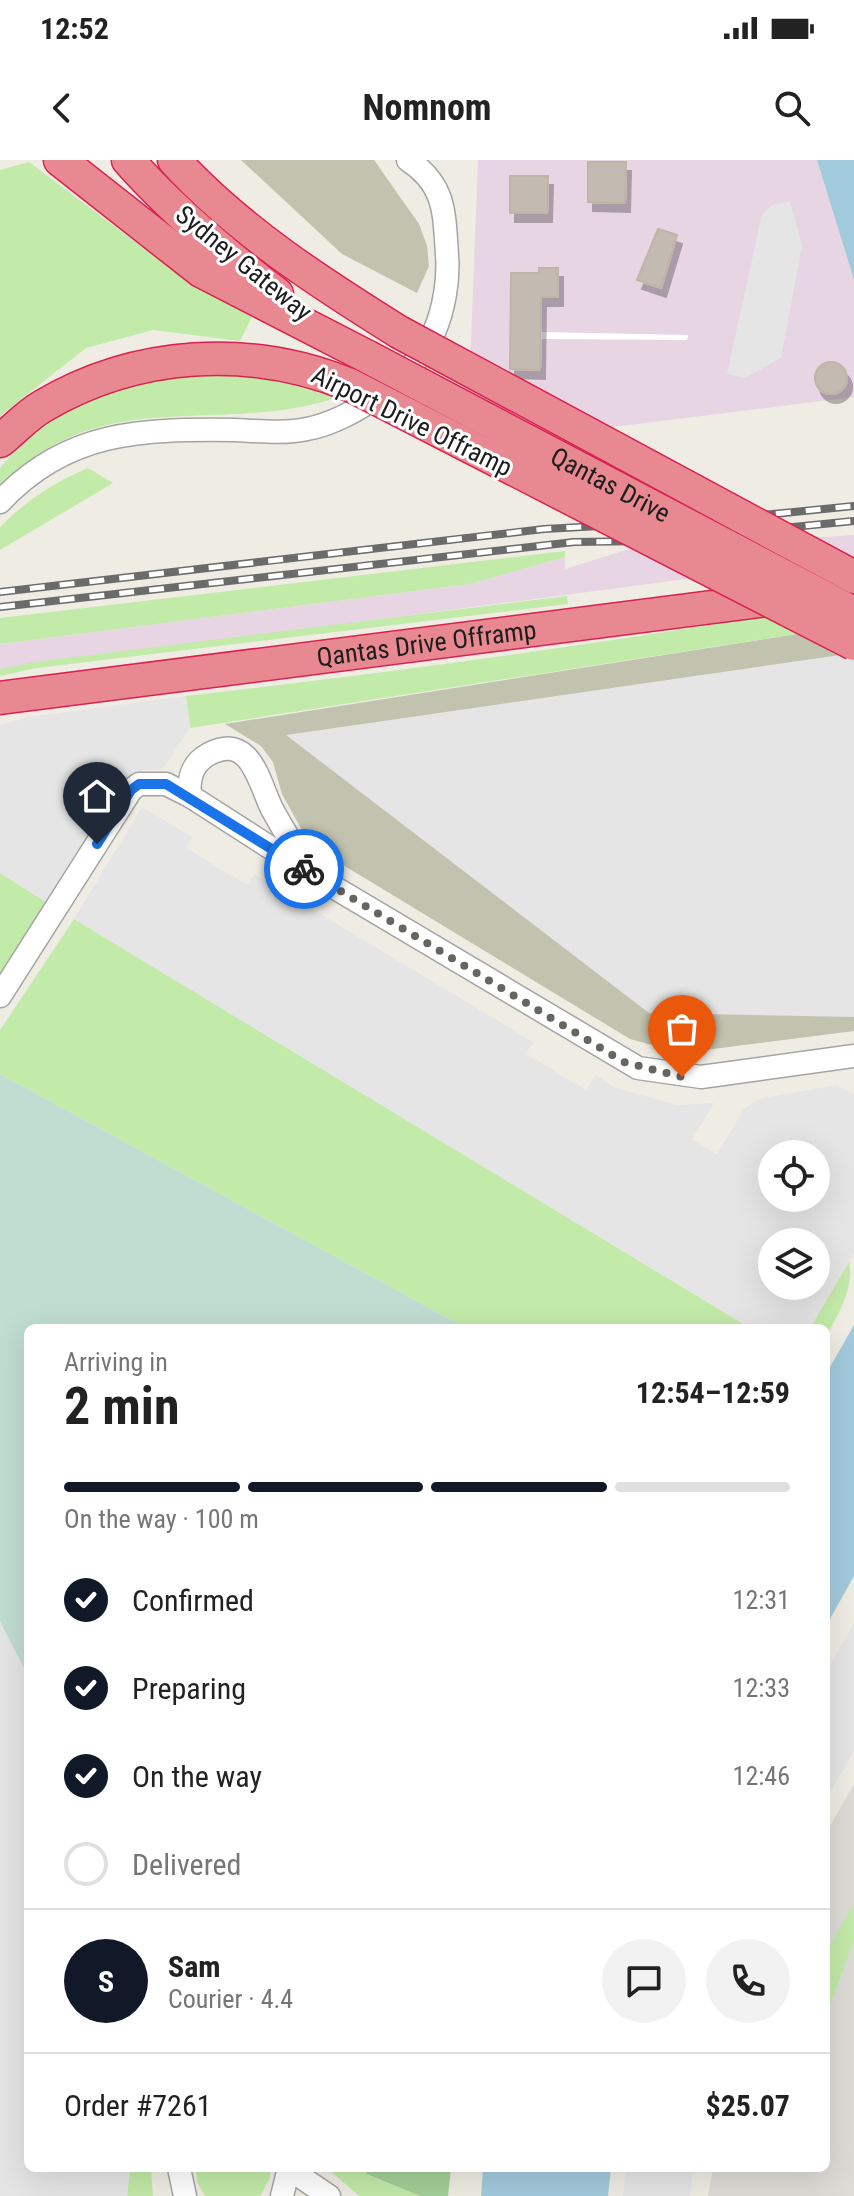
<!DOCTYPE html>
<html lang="en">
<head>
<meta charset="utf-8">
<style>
	:root { --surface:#fff; --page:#f2f2f2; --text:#222; --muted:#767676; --line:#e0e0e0; --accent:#111827 }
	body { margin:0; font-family:"Roboto Condensed",sans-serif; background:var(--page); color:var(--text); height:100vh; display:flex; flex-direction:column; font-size:30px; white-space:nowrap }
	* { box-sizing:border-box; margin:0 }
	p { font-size:26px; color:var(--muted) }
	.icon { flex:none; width:44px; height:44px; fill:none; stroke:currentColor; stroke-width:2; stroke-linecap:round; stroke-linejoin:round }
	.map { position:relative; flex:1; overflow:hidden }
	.drawer { position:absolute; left:24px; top:1164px; width:806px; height:848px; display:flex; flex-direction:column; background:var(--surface); border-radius:12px; box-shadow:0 8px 32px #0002 }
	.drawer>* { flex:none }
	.buttons { position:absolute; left:758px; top:980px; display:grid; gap:16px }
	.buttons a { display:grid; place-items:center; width:72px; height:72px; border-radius:50%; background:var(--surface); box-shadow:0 8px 32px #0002; font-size:40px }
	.pin { position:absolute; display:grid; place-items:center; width:68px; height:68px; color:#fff; margin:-82px -34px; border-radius:50% 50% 50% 0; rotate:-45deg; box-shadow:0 0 8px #0007 }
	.pin .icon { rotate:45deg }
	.courier { position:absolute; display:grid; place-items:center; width:80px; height:80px; margin:-40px; border:6px solid #1a73e8; border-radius:50%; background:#fff; color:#222; box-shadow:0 2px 10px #0007 }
	.headline em { font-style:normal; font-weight:700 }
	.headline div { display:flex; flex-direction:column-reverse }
	.headline { display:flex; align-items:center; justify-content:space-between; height:136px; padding:0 40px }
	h1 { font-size:52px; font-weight:700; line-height:60px }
	.bar { display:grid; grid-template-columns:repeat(4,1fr); gap:12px 8px; align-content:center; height:96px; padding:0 40px }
	.bar i { height:10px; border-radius:6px; background:var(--line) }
	.bar .active { background:var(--accent) }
	.bar p { grid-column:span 4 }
	.line { display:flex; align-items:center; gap:20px; padding:0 40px; border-top:2px solid var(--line) }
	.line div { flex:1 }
	.round { display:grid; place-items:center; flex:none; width:84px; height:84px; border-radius:42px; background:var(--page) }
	ol { padding:0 40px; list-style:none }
	li { display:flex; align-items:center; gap:24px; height:88px }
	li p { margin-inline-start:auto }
	li .icon { padding:8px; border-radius:50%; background:var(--accent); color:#fff; stroke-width:4 }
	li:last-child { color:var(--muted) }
	li i { width:44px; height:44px; border:4px solid var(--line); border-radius:50% }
	.status { display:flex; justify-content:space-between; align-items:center; height:56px; padding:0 40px; background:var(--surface); direction:ltr }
	.status svg { height:22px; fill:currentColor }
	header { display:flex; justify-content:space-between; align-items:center; height:104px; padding:0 40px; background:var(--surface); font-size:36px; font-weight:700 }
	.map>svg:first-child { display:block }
	.industrial { fill:#e8d5e3 }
	.airport { fill:#dddbd5 }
	.construction { fill:#c1c3ae }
	.grass { fill:#c2eaa8 }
	.forest { fill:#a2cf97 }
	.wetland { fill:#c0ddd2 }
	.parking { fill:#e5e5e5; fill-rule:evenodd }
	.water { fill:#a2cadd }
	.pier { fill:#fff }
	.building { fill:#c3bbb2; stroke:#c0b4a5; stroke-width:2; filter:url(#shadow) }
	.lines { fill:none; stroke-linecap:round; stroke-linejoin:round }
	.minor-casing { stroke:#a4a4a4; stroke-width:25 }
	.highway-casing { stroke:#db2150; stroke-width:35 }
	.minor { stroke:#fff; stroke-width:22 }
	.highway { stroke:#e88992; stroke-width:32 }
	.rail-casing { stroke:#6b6b6b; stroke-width:8 }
	.rail { stroke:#fff; stroke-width:5; stroke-dasharray:15; stroke-linecap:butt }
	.highway-bridge-casing { stroke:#db2150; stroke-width:35; stroke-linecap:butt }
	.highway-bridge { stroke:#e88992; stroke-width:32 }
	.done { stroke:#666562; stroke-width:8; stroke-dasharray:0 14.4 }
	.route { stroke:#1a73e8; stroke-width:10 }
	.labels { text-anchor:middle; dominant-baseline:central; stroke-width:6; stroke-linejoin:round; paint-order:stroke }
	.street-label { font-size:26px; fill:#1d1d1d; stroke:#fff }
</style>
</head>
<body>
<div class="status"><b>12:52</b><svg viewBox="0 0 49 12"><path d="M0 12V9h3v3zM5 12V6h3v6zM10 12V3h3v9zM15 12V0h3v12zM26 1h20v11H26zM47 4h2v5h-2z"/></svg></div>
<header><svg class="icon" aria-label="back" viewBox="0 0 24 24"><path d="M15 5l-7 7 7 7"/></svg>Nomnom<svg class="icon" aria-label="search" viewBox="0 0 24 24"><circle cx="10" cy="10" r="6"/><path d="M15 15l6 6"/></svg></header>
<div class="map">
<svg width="854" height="2036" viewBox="0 0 854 2036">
	<defs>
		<filter id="shadow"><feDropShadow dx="5" dy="9" stdDeviation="0" flood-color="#0004"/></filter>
	</defs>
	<rect width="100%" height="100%" fill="#efece3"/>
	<g class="industrial">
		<path d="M478 0H817L854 120V237L467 285Z"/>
		<path d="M854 375V397L0 509V484L470 424 565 397V409L626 390Z"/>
	</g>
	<path class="airport" d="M854 1624V2036H708L713 2008H826V1673Z"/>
	<g class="construction">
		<path d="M241 0H374L419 64 427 86 429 106 417 133 342 94Z"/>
		<path d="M854 465V871L681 893 630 879 325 694 303 672 282 634 273 602 261 586 225 564Z"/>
	</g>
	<g class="grass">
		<path d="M29 2 146 90 257 147 240 181 153 170 86 188 0 256V10Z"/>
		<path d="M212 212 271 218 336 238C216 277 98 221 0 328V308C61 240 122 219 212 212Z"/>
		<path d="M88 308 113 323 0 390V367C26 341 54 322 88 308Z"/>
		<path d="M565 391V397L470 424 0 484V458Z"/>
		<path d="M567 436 568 444 37 508 0 516V509L35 502Z"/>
		<path d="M854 441V465L190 568 186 536C410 510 632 480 854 441Z"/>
		<path d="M0 713 46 742 0 815Z"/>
		<path d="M74 759 750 1168H466L0 914V870Z"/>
		<path d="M849 1102C854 1128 839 1154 826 1176V1168H810Z"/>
		<path d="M854 1743V1780L826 1856V1793Z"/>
		<path d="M130 2008H151L153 2036H127Z"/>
		<path d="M196 2008H270V2018L260 2036H205L197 2022Z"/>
		<path d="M327 2008H367V2015L420 2036H359Z"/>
	</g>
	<path class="forest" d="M367 2008H451L448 2036H420L366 2014Z"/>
	<path class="wetland" d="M0 914 466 1168H28V1516L0 1462Z"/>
	<g class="parking">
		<path d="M790 41 802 85 781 198 745 218 727 214 762 54 771 46Z"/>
		<path d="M854 493V857L649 853 286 575Z"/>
		<path d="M186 536 190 568 163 609 143 610 122 625 46 742 0 713V565L29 557Z"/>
		<path d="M142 647 192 677 186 688 247 725 254 714 533 882 526 894 586 930 596 915 613 927 677 945 714 943 692 979 717 994 744 949 758 939 837 925 854 935V1093L810 1168H750L74 759ZM772 994H816V1038H772ZM772 1082H816V1126H772Z"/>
		<path d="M0 1462 28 1516V2008H130L127 2036H0Z"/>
		<path d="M854 1463V1591L826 1639V1512Z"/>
		<path d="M626 2008H693L690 2036H623Z"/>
	</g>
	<g class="water">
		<path d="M817 0H854V120Z"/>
		<path d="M854 1165V1416L826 1466V1214Z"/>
		<path d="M483 2008H611L608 2036H481Z"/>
	</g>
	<path class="pier" d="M540 172 688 175 687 180 540 179Z"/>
	<g class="building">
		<path d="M588 2H626L625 43 588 42Z"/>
		<path d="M510 16H548L547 53H510Z"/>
		<path d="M658 69 677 75 661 128 637 120Z"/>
		<path d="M539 108H558V137H541L540 210 510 209 511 113H539Z"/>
		<circle cx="831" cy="218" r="16"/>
	</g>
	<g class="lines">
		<g class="minor-casing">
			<g id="minor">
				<path d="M0 342C67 270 142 269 235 270 258 271 285 274 307 269 352 261 416 215 434 172 444 150 449 119 447 95 444 53 446 25 408 0"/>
				<path d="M190 636C188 619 192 603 209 594 251 572 259 623 272 649 283 669 295 689 307 708"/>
				<path d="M0 836 131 630 139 624H166L190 636 310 713 638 908 701 917 854 896"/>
				<path d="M179 2008 185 2036"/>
				<path d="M289 2009 329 2036"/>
				<path d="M282 2036 289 2008"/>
			</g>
		</g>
		<g class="highway-casing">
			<g id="highway">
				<path d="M60 0 201 111 368 197"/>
				<path d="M128 0C173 51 223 93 277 134"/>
				<path d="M174 0C238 70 319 122 399 172"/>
				<path d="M0 281C14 270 27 255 43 246 136 191 250 184 350 225"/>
				<path id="s1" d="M0 538 782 438"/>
			</g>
		</g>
		<use href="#minor" class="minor"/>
		<use href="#highway" class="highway"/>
		<g class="rail-casing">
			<g id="rail">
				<path d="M0 432 544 369 713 360 854 346"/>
				<path d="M0 447 574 382 648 381 854 361"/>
			</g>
		</g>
		<use href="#rail" class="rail"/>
		<g class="highway-bridge-casing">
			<g id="highway-bridge">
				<path d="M399 172 854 417"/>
				<path id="s2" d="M368 197 854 453"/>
				<path d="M350 225 854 484"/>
			</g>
		</g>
		<use href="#highway-bridge" class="highway-bridge"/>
	</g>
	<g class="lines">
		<path class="done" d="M304 709 624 902 682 917"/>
		<path class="route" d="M97 684 131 630 139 624H166L304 709"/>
	</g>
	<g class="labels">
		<g class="street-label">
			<text transform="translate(244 103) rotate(39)">Sydney Gateway</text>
			<text transform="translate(412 261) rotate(26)">Airport Drive Offramp</text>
			<text stroke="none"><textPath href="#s2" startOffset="274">Qantas Drive</textPath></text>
			<text stroke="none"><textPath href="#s1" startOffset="430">Qantas Drive Offramp</textPath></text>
		</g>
	</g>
</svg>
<div class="buttons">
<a><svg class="icon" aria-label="locate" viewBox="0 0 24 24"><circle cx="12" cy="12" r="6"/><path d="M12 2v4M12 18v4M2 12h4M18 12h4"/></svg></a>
<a><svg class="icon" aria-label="layers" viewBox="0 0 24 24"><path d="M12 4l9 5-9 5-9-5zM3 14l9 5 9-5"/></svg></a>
</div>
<div class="pin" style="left:682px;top:917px;background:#ea580c"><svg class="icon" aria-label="bag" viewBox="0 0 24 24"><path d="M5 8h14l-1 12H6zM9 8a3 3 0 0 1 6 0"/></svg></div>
<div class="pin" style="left:97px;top:684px;background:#1f2937"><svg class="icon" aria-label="home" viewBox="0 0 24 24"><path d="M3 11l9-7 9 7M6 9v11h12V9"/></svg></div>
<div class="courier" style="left:304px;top:709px"><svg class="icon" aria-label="bike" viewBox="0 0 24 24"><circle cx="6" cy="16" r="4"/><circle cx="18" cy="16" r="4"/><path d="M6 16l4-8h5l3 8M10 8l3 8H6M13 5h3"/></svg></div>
<section class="drawer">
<div class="headline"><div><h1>2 min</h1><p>Arriving in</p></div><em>12:54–12:59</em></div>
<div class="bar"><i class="active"></i><i class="active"></i><i class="active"></i><i></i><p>On the way · 100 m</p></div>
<ol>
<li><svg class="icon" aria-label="check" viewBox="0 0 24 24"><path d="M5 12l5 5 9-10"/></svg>Confirmed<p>12:31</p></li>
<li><svg class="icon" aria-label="check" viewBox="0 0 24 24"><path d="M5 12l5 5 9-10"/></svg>Preparing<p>12:33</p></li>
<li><svg class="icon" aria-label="check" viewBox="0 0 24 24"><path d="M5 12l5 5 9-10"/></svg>On the way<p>12:46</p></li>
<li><i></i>Delivered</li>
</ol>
<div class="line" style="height:144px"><b class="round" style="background:var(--accent);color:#fff">S</b><div><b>Sam</b><p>Courier · 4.4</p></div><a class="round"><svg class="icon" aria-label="chat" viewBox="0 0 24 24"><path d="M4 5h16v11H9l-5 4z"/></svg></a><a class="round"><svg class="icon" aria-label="phone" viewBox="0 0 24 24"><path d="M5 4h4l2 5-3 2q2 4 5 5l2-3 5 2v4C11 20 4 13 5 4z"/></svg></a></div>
<div class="line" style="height:104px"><div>Order #7261</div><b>$25.07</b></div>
</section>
</div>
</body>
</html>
